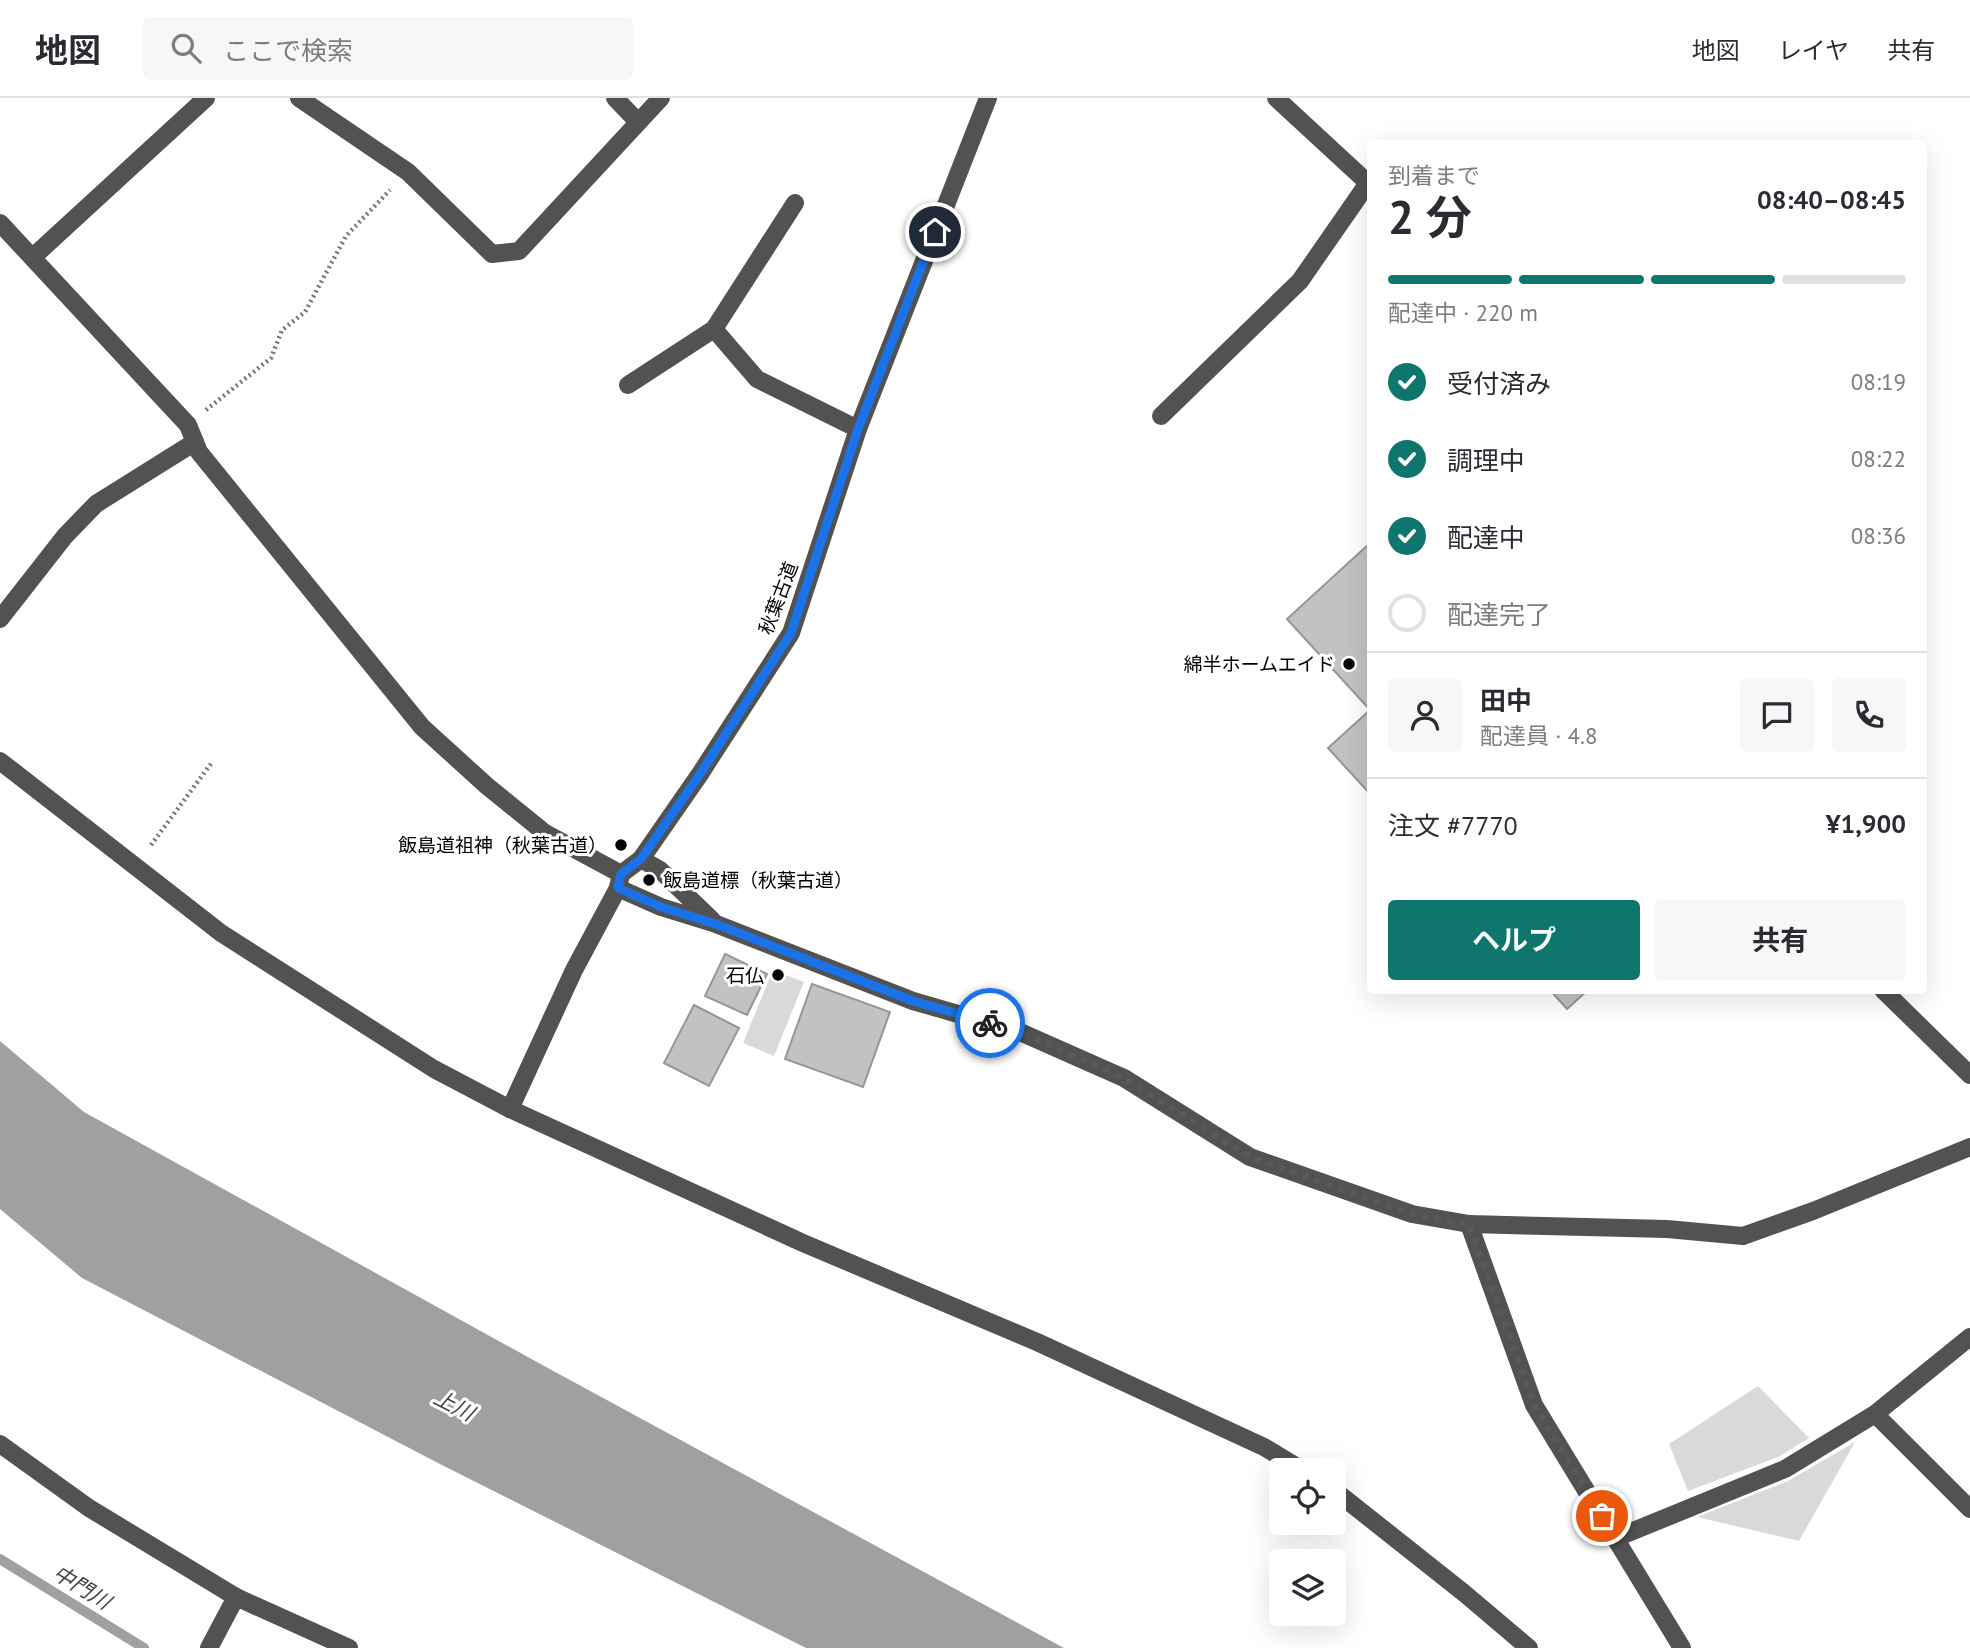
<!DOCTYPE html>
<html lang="ja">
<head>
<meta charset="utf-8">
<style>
	:root { --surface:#fff; --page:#f7f7f7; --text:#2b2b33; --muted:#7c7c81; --line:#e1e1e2; --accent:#0f766e }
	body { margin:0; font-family:"PT Sans","Noto Sans JP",sans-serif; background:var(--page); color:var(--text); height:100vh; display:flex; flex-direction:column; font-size:26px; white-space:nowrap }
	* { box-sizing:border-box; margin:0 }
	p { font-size:23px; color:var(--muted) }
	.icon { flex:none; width:38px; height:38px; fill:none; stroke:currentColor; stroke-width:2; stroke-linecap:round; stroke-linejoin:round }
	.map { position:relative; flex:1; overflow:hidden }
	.side { position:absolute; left:1367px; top:42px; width:560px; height:854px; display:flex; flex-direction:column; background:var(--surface); border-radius:7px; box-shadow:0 7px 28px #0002 }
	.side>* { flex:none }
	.tools { position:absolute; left:1269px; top:1360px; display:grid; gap:14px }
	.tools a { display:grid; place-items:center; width:77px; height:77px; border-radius:7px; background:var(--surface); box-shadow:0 7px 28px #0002; font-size:35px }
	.pin { position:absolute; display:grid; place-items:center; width:60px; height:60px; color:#fff; margin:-30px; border:4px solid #fff; border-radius:50%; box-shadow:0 2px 7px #0007 }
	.courier { position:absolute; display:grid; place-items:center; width:70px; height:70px; margin:-35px; border:5px solid #1a73e8; border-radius:50%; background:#fff; color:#222; box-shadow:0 2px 9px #0007 }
	.headline em { font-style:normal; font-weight:700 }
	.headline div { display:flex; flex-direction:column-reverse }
	.headline { display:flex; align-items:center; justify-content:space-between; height:119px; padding:0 21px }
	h1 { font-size:46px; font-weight:700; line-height:52px }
	.bar { display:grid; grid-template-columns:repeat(4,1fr); gap:10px 7px; align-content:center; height:84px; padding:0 21px }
	.bar i { height:9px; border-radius:5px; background:var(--line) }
	.bar .on { background:var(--accent) }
	.bar p { grid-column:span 4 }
	.line { display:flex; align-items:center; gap:18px; padding:0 21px; border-top:2px solid var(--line) }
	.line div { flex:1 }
	.round { display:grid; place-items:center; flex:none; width:74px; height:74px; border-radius:7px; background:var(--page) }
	ol { padding:0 21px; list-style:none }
	li { display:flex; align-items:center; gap:21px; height:77px }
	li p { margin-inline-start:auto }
	li .icon { padding:7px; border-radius:50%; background:var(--accent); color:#fff; stroke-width:4 }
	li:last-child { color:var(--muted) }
	li i { width:38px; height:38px; border:4px solid var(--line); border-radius:50% }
	.primary-button { display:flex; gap:14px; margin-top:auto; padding:14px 21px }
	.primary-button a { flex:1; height:80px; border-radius:7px; background:var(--accent); color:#fff; font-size:28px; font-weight:700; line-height:80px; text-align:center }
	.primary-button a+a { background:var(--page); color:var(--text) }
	header { display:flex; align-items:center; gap:42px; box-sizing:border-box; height:98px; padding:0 35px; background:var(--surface); border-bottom:2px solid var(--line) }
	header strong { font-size:33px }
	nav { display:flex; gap:38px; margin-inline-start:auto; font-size:24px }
	.search { width:490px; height:63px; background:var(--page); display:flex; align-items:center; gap:18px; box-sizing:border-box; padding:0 24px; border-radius:7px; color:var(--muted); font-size:26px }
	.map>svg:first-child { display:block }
	.green { fill:#d9d9d9 }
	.water { fill:#a0a0a0 }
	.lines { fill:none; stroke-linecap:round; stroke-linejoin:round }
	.stream { stroke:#a0a0a0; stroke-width:10 }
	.building { fill:#c2c2c2; stroke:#969696; stroke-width:2 }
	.path { stroke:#747474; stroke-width:4.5; stroke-dasharray:2 3.5; stroke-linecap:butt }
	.minor { stroke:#525252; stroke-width:18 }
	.done { stroke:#595959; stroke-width:7; stroke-dasharray:0 12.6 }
	.route { stroke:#1a73e8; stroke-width:9 }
	.poi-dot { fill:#000; stroke:#fff; stroke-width:2.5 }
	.labels { text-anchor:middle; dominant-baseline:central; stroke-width:6; stroke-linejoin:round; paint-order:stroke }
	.street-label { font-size:19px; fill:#000; stroke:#fff }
	.poi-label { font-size:19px; fill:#000; stroke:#fff; text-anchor:end }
	.water-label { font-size:21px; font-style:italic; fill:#414141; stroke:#fff }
</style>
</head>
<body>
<header>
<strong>地図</strong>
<div class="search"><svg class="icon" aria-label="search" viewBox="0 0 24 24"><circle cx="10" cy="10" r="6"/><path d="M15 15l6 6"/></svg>ここで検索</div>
<nav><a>地図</a><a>レイヤ</a><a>共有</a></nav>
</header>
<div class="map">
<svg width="1970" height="1550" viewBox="0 0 1970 1550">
	<rect width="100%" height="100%" fill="#fff"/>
	<g class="green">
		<path d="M773 872 804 884 774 958 743 945Z"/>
		<path d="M1758 1288 1809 1340 1778 1359 1688 1393 1669 1346Z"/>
		<path d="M1855 1344 1799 1443 1697 1419 1788 1383Z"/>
	</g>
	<path class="water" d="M0 943 84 1014 546 1269 1064 1550H806L440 1366 82 1180 0 1111Z"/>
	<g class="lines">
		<path class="stream" d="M0 1461 144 1550"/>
	</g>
	<g class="building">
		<path d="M1370 445V612L1287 521Z"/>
		<path d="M1370 612V696L1328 650Z"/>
		<path d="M725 856 767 876 747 917 705 898Z"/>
		<path d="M812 886 890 914 863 989 785 961Z"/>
		<path d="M1550 892H1588L1567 911Z"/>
		<path d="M694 907 739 930 709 988 664 965Z"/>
	</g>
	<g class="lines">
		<g class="path">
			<path d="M206 312 271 260 282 232 305 214 346 138 390 92"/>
			<path d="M151 747 213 663"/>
		</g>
		<g class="minor">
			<path d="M299 0 408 74 492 156 519 153 661 0"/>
			<path d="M615 0 638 24"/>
			<path d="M0 125 188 327 199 354 422 629 487 688 545 735 621 776"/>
			<path d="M33 159 206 0"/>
			<path d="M714 231 757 281 858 331"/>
			<path d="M628 287 714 231 795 105"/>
			<path d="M1161 318 1300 183 1368 85 1276 0"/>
			<path d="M0 521 65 438 96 406 195 344"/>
			<path d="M0 663 221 835 434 971 510 1011 803 1145 1037 1244 1264 1349 1302 1372"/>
			<path d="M641 761 660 772 712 822"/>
			<path d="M618 790 661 809 716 826 913 903 1020 934 1124 980 1250 1059 1412 1116 1469 1126 1667 1131 1743 1138 1813 1113 1970 1049"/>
			<path d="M1883 892 1970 977"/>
			<path d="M510 1011 574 872 618 790 621 776 641 761 700 676 791 535 858 331 988 0"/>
			<path d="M1469 1126 1534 1307 1682 1550"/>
			<path d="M1875 1316 1970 1411"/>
			<path d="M0 1346 89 1410 236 1499 349 1550"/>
			<path d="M1334 1392 1464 1495 1529 1550"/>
			<path d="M1616 1440 1785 1371 1875 1316 1970 1239"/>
			<path d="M209 1550 236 1499"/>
		</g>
	</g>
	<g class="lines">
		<path class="done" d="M990 925 1020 934 1124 980 1250 1059 1412 1116 1469 1126 1534 1307 1602 1418"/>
		<path class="route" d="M935 134 858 331 791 535 700 676 641 761 621 776 618 790 661 809 716 826 913 903 990 925"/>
	</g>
	<g class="poi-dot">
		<circle cx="1349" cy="566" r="7"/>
		<circle cx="621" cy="747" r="7"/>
		<circle cx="649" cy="782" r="7"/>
		<circle cx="778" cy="877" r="7"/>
	</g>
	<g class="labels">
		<g class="street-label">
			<text transform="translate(778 500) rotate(-69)">秋葉古道</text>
		</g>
		<g class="poi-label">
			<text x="1335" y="566">綿半ホームエイド</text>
			<text x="607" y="747">飯島道祖神（秋葉古道）</text>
			<text x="663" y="782" text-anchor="start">飯島道標（秋葉古道）</text>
			<text x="764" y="877">石仏</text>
		</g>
		<g class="water-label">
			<text transform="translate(454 1307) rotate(27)">上川</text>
			<text transform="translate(82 1489) rotate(32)">中門川</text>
		</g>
	</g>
</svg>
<div class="tools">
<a><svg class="icon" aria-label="locate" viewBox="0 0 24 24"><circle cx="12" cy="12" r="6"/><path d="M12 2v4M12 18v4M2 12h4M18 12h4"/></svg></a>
<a><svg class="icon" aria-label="layers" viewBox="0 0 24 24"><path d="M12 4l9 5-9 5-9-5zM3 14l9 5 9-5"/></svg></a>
</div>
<div class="pin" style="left:1602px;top:1418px;background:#ea580c"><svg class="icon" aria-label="bag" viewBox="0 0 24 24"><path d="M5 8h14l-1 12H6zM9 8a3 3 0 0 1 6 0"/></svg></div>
<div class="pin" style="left:935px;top:134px;background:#1f2937"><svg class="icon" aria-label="home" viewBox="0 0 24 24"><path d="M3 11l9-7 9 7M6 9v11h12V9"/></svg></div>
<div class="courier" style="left:990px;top:925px"><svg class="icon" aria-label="bike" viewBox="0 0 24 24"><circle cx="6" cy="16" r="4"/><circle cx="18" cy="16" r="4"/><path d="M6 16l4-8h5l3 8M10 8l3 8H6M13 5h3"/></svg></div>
<section class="side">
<div class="headline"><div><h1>2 分</h1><p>到着まで</p></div><em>08:40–08:45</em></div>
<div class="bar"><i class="on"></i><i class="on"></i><i class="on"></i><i></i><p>配達中 · 220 m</p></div>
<ol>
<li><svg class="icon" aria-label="check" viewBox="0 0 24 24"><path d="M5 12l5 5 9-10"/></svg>受付済み<p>08:19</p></li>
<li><svg class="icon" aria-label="check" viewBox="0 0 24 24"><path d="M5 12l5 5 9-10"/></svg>調理中<p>08:22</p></li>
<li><svg class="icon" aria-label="check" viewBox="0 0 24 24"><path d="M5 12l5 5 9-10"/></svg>配達中<p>08:36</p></li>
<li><i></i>配達完了</li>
</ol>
<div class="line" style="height:126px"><a class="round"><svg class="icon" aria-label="person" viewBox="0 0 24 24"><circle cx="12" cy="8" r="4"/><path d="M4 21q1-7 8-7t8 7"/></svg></a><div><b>田中</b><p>配達員 · 4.8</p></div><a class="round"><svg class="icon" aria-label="chat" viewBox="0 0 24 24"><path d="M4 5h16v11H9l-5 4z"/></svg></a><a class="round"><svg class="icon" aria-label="phone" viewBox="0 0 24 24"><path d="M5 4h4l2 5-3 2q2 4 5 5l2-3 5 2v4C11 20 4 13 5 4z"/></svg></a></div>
<div class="line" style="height:91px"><div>注文 #7770</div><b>¥1,900</b></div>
<div class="primary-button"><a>ヘルプ</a><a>共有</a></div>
</section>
</div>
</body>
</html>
